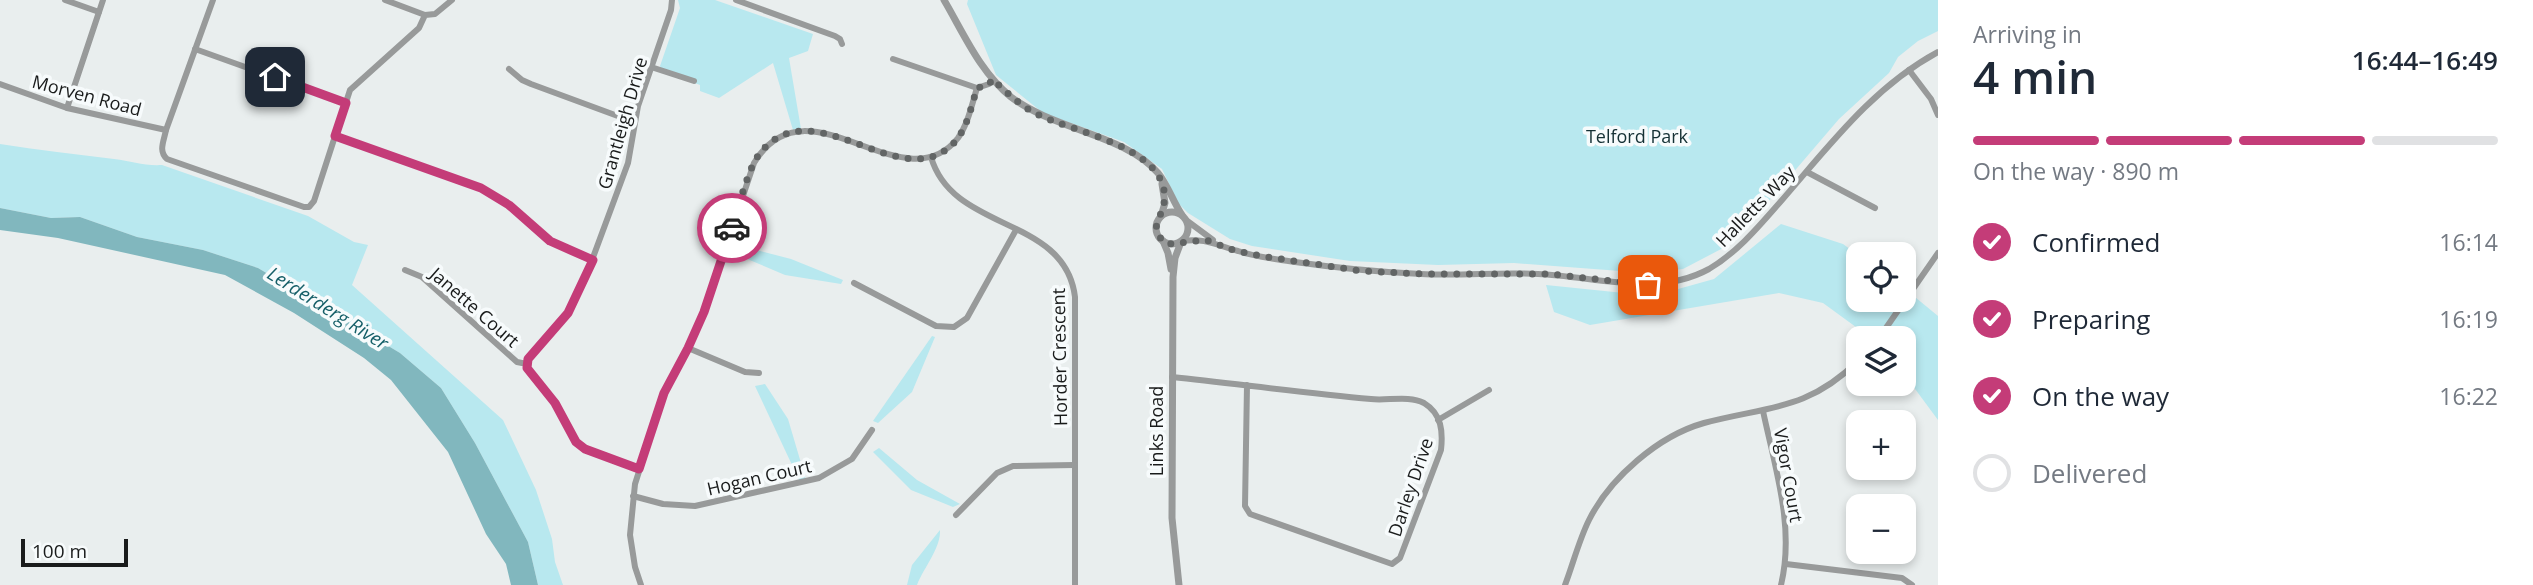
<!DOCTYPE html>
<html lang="en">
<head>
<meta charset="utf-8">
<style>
	:root { --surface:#fff; --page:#f2f2f3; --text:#1f2937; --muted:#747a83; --line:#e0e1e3; --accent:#c43c78 }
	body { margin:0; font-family:"Open Sans",sans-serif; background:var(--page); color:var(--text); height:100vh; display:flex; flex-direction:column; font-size:26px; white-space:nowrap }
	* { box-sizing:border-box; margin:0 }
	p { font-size:23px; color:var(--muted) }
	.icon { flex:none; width:38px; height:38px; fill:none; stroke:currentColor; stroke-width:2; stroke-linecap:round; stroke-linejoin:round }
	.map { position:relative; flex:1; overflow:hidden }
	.drawer { display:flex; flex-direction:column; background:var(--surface); width:595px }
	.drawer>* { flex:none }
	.tools { position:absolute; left:1846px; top:242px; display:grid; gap:14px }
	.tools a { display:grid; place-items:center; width:70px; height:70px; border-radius:14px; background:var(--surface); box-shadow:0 4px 10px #0003; font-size:35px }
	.scale { position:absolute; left:21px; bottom:18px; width:107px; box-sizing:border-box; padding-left:7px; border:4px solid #191b1b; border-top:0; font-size:19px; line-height:24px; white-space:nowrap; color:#191b1b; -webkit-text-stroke:5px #f7fbfc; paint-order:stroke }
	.pin { position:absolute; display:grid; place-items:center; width:60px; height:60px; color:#fff; margin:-30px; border-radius:14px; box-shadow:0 4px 10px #0006 }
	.courier { position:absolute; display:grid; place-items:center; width:70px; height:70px; margin:-35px; border:5px solid #c43c78; border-radius:50%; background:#fff; color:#222; box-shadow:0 2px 9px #0007 }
	.summary em { font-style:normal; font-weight:600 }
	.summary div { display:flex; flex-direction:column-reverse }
	.summary { display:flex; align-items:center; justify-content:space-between; height:119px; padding:0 35px }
	h1 { font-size:46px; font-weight:600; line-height:52px }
	.bar { display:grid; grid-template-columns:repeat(4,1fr); gap:10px 7px; align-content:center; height:84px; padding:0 35px }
	.bar i { height:9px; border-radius:5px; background:var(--line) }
	.bar .selected { background:var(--accent) }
	.bar p { grid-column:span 4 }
	ol { padding:0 35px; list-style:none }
	li { display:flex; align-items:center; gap:21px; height:77px }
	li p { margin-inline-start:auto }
	li .icon { padding:7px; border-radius:50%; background:var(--accent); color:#fff; stroke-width:4 }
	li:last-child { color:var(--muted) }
	li i { width:38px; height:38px; border:4px solid var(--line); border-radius:50% }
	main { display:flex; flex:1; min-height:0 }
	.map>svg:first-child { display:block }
	.green { fill:#b8e8ef }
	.water { fill:#81b7be }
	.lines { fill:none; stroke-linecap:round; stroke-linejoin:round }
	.minor { stroke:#989a9a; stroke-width:6 }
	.tertiary { stroke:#989a9a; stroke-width:7 }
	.done { stroke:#626565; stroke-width:7; stroke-dasharray:0 12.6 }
	.route { stroke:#c43c78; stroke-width:9 }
	.labels { text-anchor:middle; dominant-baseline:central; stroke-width:7; stroke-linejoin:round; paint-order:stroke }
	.street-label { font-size:18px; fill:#191b1b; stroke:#f7fbfc }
	.park-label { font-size:18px; fill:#143034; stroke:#f7fbfc }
	.water-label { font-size:19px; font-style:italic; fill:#165f68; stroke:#f7fbfc }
</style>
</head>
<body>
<main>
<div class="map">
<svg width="1938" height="585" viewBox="0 0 1938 585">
	<rect width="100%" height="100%" fill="#e9eeee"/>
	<g class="green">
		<path d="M678 0H715L813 34 808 51 789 58 801 129 793 130 773 63 719 98 700 91V85L662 71 660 66 680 8Z"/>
		<path d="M968 0H1938V31L1918 41 1898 57 1889 73 1839 119 1762 209 1725 247 1683 269 1647 273 1514 263 1438 265 1350 261 1252 246 1230 239 1188 213 1178 203 1162 169 1124 142 1043 113 996 75 967 4Z"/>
		<path d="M0 144C38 150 76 154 114 159 131 161 144 166 162 165L308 216 354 242 368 245 352 285 503 420 536 490 552 539 555 562 563 585H538L528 542 475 443 441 388 400 353 258 268 203 250 137 237 80 217 51 218 0 208Z"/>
		<path d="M1781 224 1843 244 1858 255V299H1904V288L1938 316V420L1904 374V338H1871L1823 303 1779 293 1590 325 1554 312 1546 285 1653 296 1714 279Z"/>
		<path d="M737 245 791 259 843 280 841 284 785 275 733 253Z"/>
		<path d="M932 336 935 337 912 392 878 423 873 421Z"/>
		<path d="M765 384 788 419 806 480 800 482 755 386Z"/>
		<path d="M879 448 917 480 960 504 953 507 911 490 873 452Z"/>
		<path d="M940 530C941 548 924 567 917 585H907L912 565Z"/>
	</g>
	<path class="water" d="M0 208 51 218 80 217 137 237 203 250 258 268 400 353 441 388 475 443 528 542 538 585H511L506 564 486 534 448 452 391 380 364 358 294 313 225 275 58 238 0 230Z"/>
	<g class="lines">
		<g class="minor">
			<path d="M65 0 99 12"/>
			<path d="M213 0 166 130C164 141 158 151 167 159L304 207H309L314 201 350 90 419 28 425 15 435 14 452 0"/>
			<path d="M385 0 425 15"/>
			<path d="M736 0 835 36 840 39 842 44"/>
			<path d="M195 49 346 103"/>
			<path d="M893 59 977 88"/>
			<path d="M651 67 694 81"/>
			<path d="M509 69 522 80 531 84 634 122"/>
			<path d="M1909 70 1931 99 1938 115"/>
			<path d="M0 84 67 108 166 130"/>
			<path d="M67 108 103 0"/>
			<path d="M335 136 481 188 509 205 550 241 593 260"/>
			<path d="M931 157C953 233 1065 215 1075 297V585"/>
			<path d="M1807 172 1875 208"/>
			<path d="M1186 220 1213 240"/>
			<path d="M1182 241C1207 238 1215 245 1238 251 1256 257 1276 259 1295 262 1337 268 1379 272 1421 274 1460 276 1499 272 1538 274 1594 276 1656 298 1709 269 1738 252 1760 225 1782 200 1829 146 1873 87 1938 52"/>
			<path d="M405 270 422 277 517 362 527 364"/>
			<path d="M854 283 936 326 954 327 967 318 1016 230"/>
			<path d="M1879 338 1938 253"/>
			<path d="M688 348 745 372 759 373"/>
			<path d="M1172 377C1238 384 1304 393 1371 399 1387 401 1409 395 1424 403 1442 414 1443 432 1441 450L1400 558 1392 564 1250 514 1245 506 1247 385"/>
			<path d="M1763 411C1775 468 1795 527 1781 585"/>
			<path d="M1438 420 1489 390"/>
			<path d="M639 469 585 449 576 442 555 403 527 368 528 359 568 313 585 279 628 163 638 106 671 10 672 0"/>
			<path d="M633 496 663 504 695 506 819 478 852 459 872 430"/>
			<path d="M956 515 997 473 1013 466 1074 465"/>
			<path d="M1786 564 1902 578 1912 585"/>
			<path d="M641 585 635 567 630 535 635 484 664 393 688 348 704 312 754 163C807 74 903 207 958 138 968 124 972 104 977 88L989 84 992 79"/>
			<path d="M1565 585C1573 564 1579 540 1589 520 1610 478 1658 436 1704 423 1768 406 1807 411 1858 361"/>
		</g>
		<g class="tertiary">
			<path d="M944 0C964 34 980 72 1011 97 1054 130 1126 135 1158 173 1168 185 1173 202 1182 215"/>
			<circle cx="1172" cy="228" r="16"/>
			<path d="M1161 216 1165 203 1162 184"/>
			<path d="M1163 241 1168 253 1171 269"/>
			<path d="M1179 585 1172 518 1173 277 1175 258 1181 242"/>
		</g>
	</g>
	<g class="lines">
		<path class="done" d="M732 228C739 207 747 170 760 153 815 84 906 205 958 138 968 124 972 104 977 88L989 85 992 79C1006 91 1019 105 1035 113 1071 132 1150 143 1163 186 1168 203 1160 212 1156 228L1161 239 1168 244 1206 240 1236 251 1267 257 1362 271 1423 274H1550L1648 285"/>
		<path class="route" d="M275 77 346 103 335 136 481 188 509 205 550 241 593 260 568 313 528 359 527 368 555 403 576 442 585 449 639 469 664 393 688 348 704 312 732 228"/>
	</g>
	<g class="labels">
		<g class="street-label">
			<text transform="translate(87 95) rotate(15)">Morven Road</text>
			<text transform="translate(622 123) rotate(-74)">Grantleigh Drive</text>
			<text transform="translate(1755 206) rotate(-46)">Halletts Way</text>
			<text transform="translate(475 307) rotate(41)">Janette Court</text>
			<text transform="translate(1059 357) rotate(-91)">Horder Crescent</text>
			<text transform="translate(1156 431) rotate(-90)">Links Road</text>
			<text transform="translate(1789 475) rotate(80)">Vigor Court</text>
			<text transform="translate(759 477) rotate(-13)">Hogan Court</text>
			<text transform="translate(1410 487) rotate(-71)">Darley Drive</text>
		</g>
		<g class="park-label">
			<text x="1637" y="136">Telford Park</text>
		</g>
		<g class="water-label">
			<text transform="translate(328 308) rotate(32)">Lerderderg River</text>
		</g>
	</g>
</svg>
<div class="tools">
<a><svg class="icon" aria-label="locate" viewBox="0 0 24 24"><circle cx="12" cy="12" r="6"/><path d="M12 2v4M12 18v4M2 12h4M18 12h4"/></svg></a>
<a><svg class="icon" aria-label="layers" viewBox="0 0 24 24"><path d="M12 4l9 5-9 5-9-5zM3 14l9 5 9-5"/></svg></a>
<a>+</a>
<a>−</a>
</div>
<div class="scale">100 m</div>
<div class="pin" style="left:1648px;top:285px;background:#ea580c"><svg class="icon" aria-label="bag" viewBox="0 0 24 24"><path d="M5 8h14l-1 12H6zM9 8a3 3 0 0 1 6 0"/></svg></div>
<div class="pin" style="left:275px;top:77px;background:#1f2937"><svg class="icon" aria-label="home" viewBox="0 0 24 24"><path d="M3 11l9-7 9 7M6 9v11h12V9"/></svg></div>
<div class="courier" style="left:732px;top:228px"><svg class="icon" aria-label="car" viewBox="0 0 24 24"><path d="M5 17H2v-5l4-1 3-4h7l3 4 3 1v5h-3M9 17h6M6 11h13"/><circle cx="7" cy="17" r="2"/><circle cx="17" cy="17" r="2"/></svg></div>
</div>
<section class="drawer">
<div class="summary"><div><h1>4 min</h1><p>Arriving in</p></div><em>16:44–16:49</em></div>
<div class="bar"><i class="selected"></i><i class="selected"></i><i class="selected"></i><i></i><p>On the way · 890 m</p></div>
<ol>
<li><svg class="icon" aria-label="check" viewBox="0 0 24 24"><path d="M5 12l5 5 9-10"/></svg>Confirmed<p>16:14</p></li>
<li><svg class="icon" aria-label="check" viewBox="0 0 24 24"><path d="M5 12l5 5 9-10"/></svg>Preparing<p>16:19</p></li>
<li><svg class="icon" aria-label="check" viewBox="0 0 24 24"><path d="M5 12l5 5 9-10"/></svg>On the way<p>16:22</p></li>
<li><i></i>Delivered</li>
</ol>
</section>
</main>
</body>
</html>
